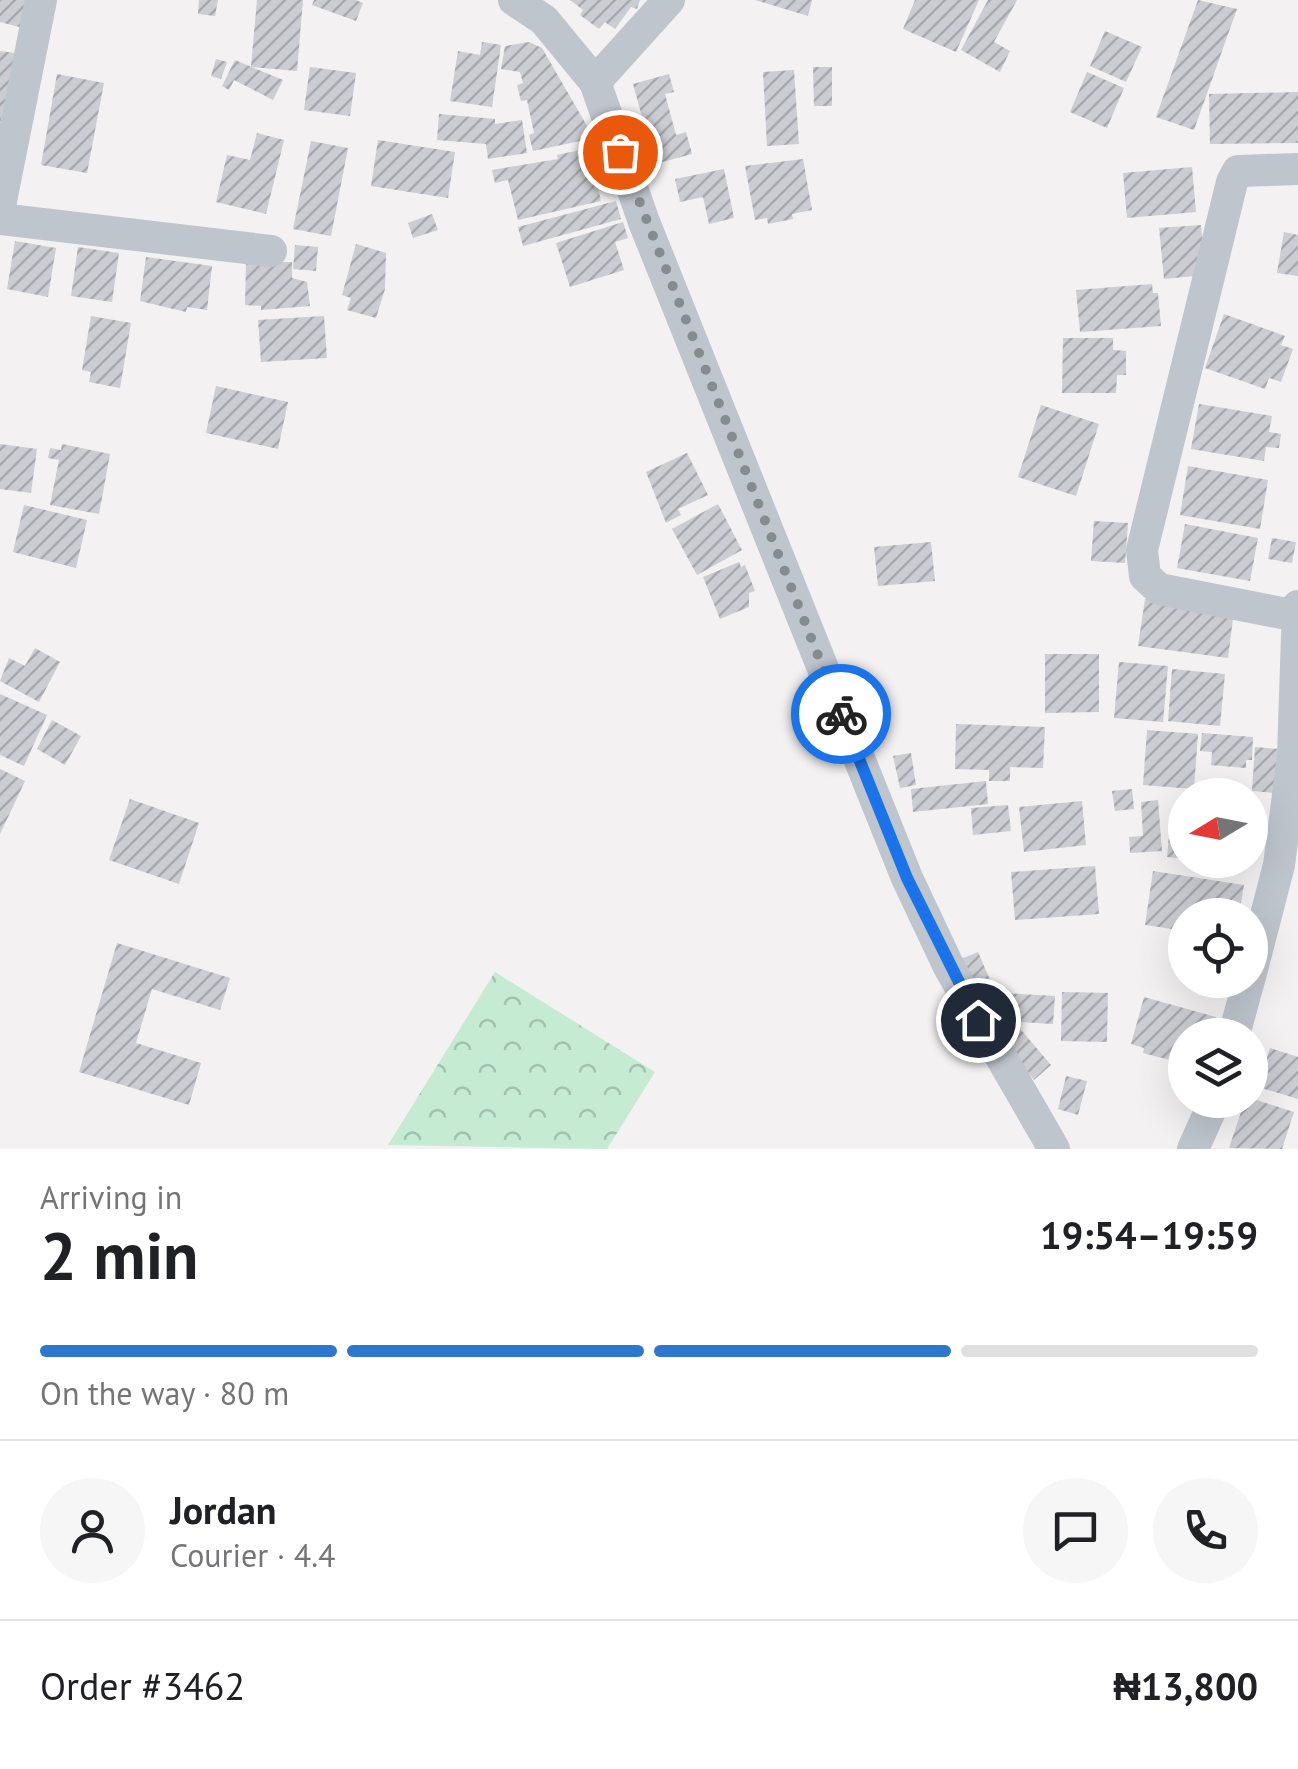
<!DOCTYPE html>
<html lang="en">
<head>
<meta charset="utf-8">
<style>
	:root { --surface:#fff; --page:#f6f6f6; --text:#202124; --muted:#757577; --line:#e0e0e0; --accent:#2f77ce }
	body { margin:0; font-family:"PT Sans",sans-serif; background:var(--page); color:var(--text); height:100vh; display:flex; flex-direction:column; font-size:38px; white-space:nowrap }
	* { box-sizing:border-box; margin:0 }
	p { font-size:32px; color:var(--muted) }
	.icon { flex:none; width:55px; height:55px; fill:none; stroke:currentColor; stroke-width:2; stroke-linecap:round; stroke-linejoin:round }
	.map { position:relative; height:1149px; overflow:hidden }
	.drawer { display:flex; flex-direction:column; background:var(--surface); flex:1 }
	.drawer>* { flex:none }
	.needle { width:65px; rotate:260deg }
	.fabs { position:absolute; left:1168px; top:778px; display:grid; gap:20px }
	.fabs a { display:grid; place-items:center; width:100px; height:100px; border-radius:50%; background:var(--surface); box-shadow:0 10px 40px #0002; font-size:50px }
	.pin { position:absolute; display:grid; place-items:center; width:85px; height:85px; color:#fff; margin:-42px; border:5px solid #fff; border-radius:50%; box-shadow:0 2px 10px #0007 }
	.courier { position:absolute; display:grid; place-items:center; width:100px; height:100px; margin:-50px; border:8px solid #1a73e8; border-radius:50%; background:#fff; color:#222; box-shadow:0 2px 12px #0007 }
	.summary em { font-style:normal; font-weight:800 }
	.summary div { display:flex; flex-direction:column-reverse }
	.summary { display:flex; align-items:center; justify-content:space-between; height:170px; padding:0 40px }
	h1 { font-size:65px; font-weight:800; line-height:75px }
	.bar { display:grid; grid-template-columns:repeat(4,1fr); gap:15px 10px; align-content:center; height:120px; padding:0 40px }
	.bar i { height:12px; border-radius:8px; background:var(--line) }
	.bar .selected { background:var(--accent) }
	.bar p { grid-column:span 4 }
	.line { display:flex; align-items:center; gap:25px; padding:0 40px; border-top:2px solid var(--line) }
	.line div { flex:1 }
	.round { display:grid; place-items:center; flex:none; width:105px; height:105px; border-radius:52px; background:var(--page) }
	.map>svg:first-child { display:block }
	.park { fill:url(#park-crowns) }
	.building { fill:url(#building-hatch) }
	.lines { fill:none; stroke-linecap:round; stroke-linejoin:round }
	.street { stroke:#bec5cc; stroke-width:32 }
	.done { stroke:#868b90; stroke-width:10; stroke-dasharray:0 18 }
	.route { stroke:#1a73e8; stroke-width:12 }
</style>
</head>
<body>
<div class="map">
<svg width="1298" height="1149" viewBox="0 0 1298 1149">
	<defs>
		<pattern id="park-crowns" width="20" height="18" patternUnits="userSpaceOnUse" patternTransform="scale(2.5)"><rect width="20" height="18" fill="#c5ebd3"/><path d="M2 6a3 3 0 1 1 6 0M12 15a3 3 0 1 1 6 0" fill="none" stroke="#a2c1ae"/></pattern>
		<pattern id="building-hatch" width="6" height="6" patternUnits="userSpaceOnUse" patternTransform="scale(2.5)"><rect width="6" height="6" fill="#cbcdd2"/><path d="M-1 1l2-2M0 6l6-6M5 7l2-2" fill="none" stroke="#a7a9ae"/></pattern>
	</defs>
	<rect width="100%" height="100%" fill="#f3f1f1"/>
	<path class="park" d="M495 972 655 1072 607 1149 388 1145Z"/>
	<g class="building">
		<path d="M0 0H29L23 28 0 22Z"/>
		<path d="M199 0H218L215 16 198 14Z"/>
		<path d="M257 0H303L297 71 251 67Z"/>
		<path d="M314 0H356L363 3 356 21 312 5Z"/>
		<path d="M570 0H640L637 9 631 7 615 29 605 22 599 29 580 15 583 10Z"/>
		<path d="M755 0H812L808 16Z"/>
		<path d="M915 0H979L956 52 903 29Z"/>
		<path d="M988 0H1017L994 42 1010 51 1000 72 961 50Z"/>
		<path d="M1198 0 1237 9 1194 130 1156 117Z"/>
		<path d="M1105 31 1142 47 1126 82 1090 66Z"/>
		<path d="M482 42 501 45 492 107 450 101 458 51 480 55Z"/>
		<path d="M529 42 542 48 594 138 533 151 529 135 534 133 527 100 521 101 517 85 523 83 520 72 501 69 505 46Z"/>
		<path d="M0 51 15 53 0 125Z"/>
		<path d="M216 59 227 62 221 79 211 76Z"/>
		<path d="M235 60 283 80 273 100 234 80 229 90 222 86Z"/>
		<path d="M310 67 356 73 350 116 304 110Z"/>
		<path d="M813 67H832V106H814Z"/>
		<path d="M794 70 799 144 767 146 763 72Z"/>
		<path d="M1087 72 1124 88 1107 128 1070 112Z"/>
		<path d="M57 74 104 83 87 173 41 165Z"/>
		<path d="M669 74 674 92 665 94 676 135 686 132 692 154 655 164 633 84Z"/>
		<path d="M1298 92V143L1210 144 1209 94Z"/>
		<path d="M439 114 495 119V124L522 120 527 153 488 159 486 144 437 140Z"/>
		<path d="M257 133 284 140 266 214 216 202 227 155 250 160Z"/>
		<path d="M378 140 455 152 448 198 371 186Z"/>
		<path d="M311 141 348 148 331 236 293 229Z"/>
		<path d="M589 148 601 201 518 220 508 180 495 183 492 170 558 159 557 155Z"/>
		<path d="M803 159 812 210 792 214 793 219 768 224 767 218 755 220 745 166Z"/>
		<path d="M1192 167 1196 212 1127 218 1123 173Z"/>
		<path d="M724 169 734 218 709 224 703 197 680 202 675 179Z"/>
		<path d="M616 201 621 219 523 246 518 227Z"/>
		<path d="M432 214 438 230 413 238 408 223Z"/>
		<path d="M623 222 628 238 615 242 624 270 570 287 556 243Z"/>
		<path d="M1201 225 1205 275 1164 279 1159 228Z"/>
		<path d="M1284 232 1298 235V276L1277 273Z"/>
		<path d="M15 241 56 248 48 297 7 289Z"/>
		<path d="M356 244 386 253 385 289 376 318 347 310 351 298 342 295Z"/>
		<path d="M295 245 318 247 316 271 293 269Z"/>
		<path d="M78 247 119 253 112 302 71 296Z"/>
		<path d="M146 257 212 266 207 310 187 307 186 312 140 301Z"/>
		<path d="M246 262H292V278L307 282 310 306 261 310V306L245 305Z"/>
		<path d="M1152 284 1153 293H1158L1161 326 1080 332 1076 290Z"/>
		<path d="M1224 314 1285 336 1281 345 1293 349 1281 382 1269 378 1265 389 1205 368Z"/>
		<path d="M91 316 131 323 120 388 89 382 91 372 82 370Z"/>
		<path d="M324 316 327 358 261 362 258 320Z"/>
		<path d="M1063 338H1113V350L1126 351V375H1117L1116 393H1062Z"/>
		<path d="M216 386 288 402 278 449 206 433Z"/>
		<path d="M1199 404 1272 416 1269 432 1281 434 1279 448 1266 447 1264 461 1191 449Z"/>
		<path d="M1041 405 1099 424 1076 496 1018 477Z"/>
		<path d="M0 444 37 449 31 493 0 489Z"/>
		<path d="M62 444 110 454 99 514 50 505 59 460 48 458 50 448 61 450Z"/>
		<path d="M687 453 708 495 678 509 681 515 666 523 646 472Z"/>
		<path d="M1188 466 1268 480 1260 529 1180 515Z"/>
		<path d="M718 504 742 550 697 575 672 529Z"/>
		<path d="M24 505 87 520 76 568 13 552Z"/>
		<path d="M1094 521 1128 523 1125 563 1091 561Z"/>
		<path d="M1185 524 1258 538 1250 581 1177 568Z"/>
		<path d="M1272 538 1296 542 1292 563 1268 559Z"/>
		<path d="M931 542 935 581 878 586 874 547Z"/>
		<path d="M739 562 741 567 745 565 755 591 749 593V607L720 619 703 577Z"/>
		<path d="M1145 599 1234 611 1228 658 1138 646Z"/>
		<path d="M35 648 60 662 39 702 0 681 9 658 25 666Z"/>
		<path d="M1045 654H1099V712L1045 713Z"/>
		<path d="M1119 662 1168 666 1163 722 1114 718Z"/>
		<path d="M1172 669 1225 674 1220 726 1168 721Z"/>
		<path d="M0 694 47 715 24 766 0 755Z"/>
		<path d="M52 720 81 736 65 765 37 749Z"/>
		<path d="M956 724 1045 727 1043 768 1010 767V781H989V770L955 769Z"/>
		<path d="M1147 730 1198 734 1194 789 1143 785Z"/>
		<path d="M1202 733 1253 737 1252 760H1246V768L1211 765 1212 752 1200 751Z"/>
		<path d="M1255 747 1278 749 1275 793 1252 791Z"/>
		<path d="M911 753 916 785 900 788 893 756Z"/>
		<path d="M0 769 25 781 0 834Z"/>
		<path d="M986 781 988 804 913 812 911 789Z"/>
		<path d="M1132 789 1134 809 1115 811 1112 791Z"/>
		<path d="M130 799 199 823 179 884 109 860Z"/>
		<path d="M1158 800 1162 851 1130 853 1129 837 1143 836 1141 802Z"/>
		<path d="M1082 801 1086 845 1024 852 1019 807Z"/>
		<path d="M1008 805 1011 831 973 835 971 808Z"/>
		<path d="M1170 824 1185 825V859L1167 857Z"/>
		<path d="M1095 866 1099 914 1015 920 1011 872Z"/>
		<path d="M1153 871 1244 885 1239 915H1185V931L1145 925Z"/>
		<path d="M117 943 230 978 220 1010 152 989 136 1043 201 1063 189 1105 79 1072Z"/>
		<path d="M978 952 991 982 975 988 956 961Z"/>
		<path d="M976 991H1000V1020H986Z"/>
		<path d="M1062 992 1108 993 1107 1042 1061 1041Z"/>
		<path d="M1005 993 1055 996 1053 1024 1004 1021Z"/>
		<path d="M1144 997 1216 1017 1211 1035H1185V1064L1143 1053 1144 1048 1131 1044Z"/>
		<path d="M1017 1025 1051 1065 1034 1080 1002 1037Z"/>
		<path d="M1270 1048 1298 1057V1099L1258 1087Z"/>
		<path d="M1066 1076 1087 1081 1078 1115 1058 1109Z"/>
		<path d="M1250 1098 1294 1112 1282 1149 1229 1148 1245 1100Z"/>
	</g>
	<g class="lines">
		<g class="street">
			<path d="M514 0 544 20 595 82 644 222 907 878 949 967 1054 1149"/>
			<path d="M595 82 669 0"/>
			<path d="M0 206 41 0"/>
			<path d="M0 219 271 251"/>
			<path d="M1297 616 1159 589 1145 576 1142 550 1232 182 1238 171 1298 169"/>
			<path d="M1250 977 1279 865 1293 756 1298 606"/>
			<path d="M1234 1035 1249 980"/>
			<path d="M1193 1149 1215 1100"/>
		</g>
	</g>
	<g class="lines">
		<path class="done" d="M620 152 841 714"/>
		<path class="route" d="M841 714 907 878 978 1020"/>
	</g>
</svg>
<div class="fabs">
<a><svg class="needle" viewBox="-14 -14 28 28"><path d="M0-13l5 13h-10z" fill="#e53935"/><path d="M0 13l5-13h-10z" fill="#757577"/></svg></a>
<a><svg class="icon" aria-label="locate" viewBox="0 0 24 24"><circle cx="12" cy="12" r="6"/><path d="M12 2v4M12 18v4M2 12h4M18 12h4"/></svg></a>
<a><svg class="icon" aria-label="layers" viewBox="0 0 24 24"><path d="M12 4l9 5-9 5-9-5zM3 14l9 5 9-5"/></svg></a>
</div>
<div class="pin" style="left:620px;top:152px;background:#ea580c"><svg class="icon" aria-label="bag" viewBox="0 0 24 24"><path d="M5 8h14l-1 12H6zM9 8a3 3 0 0 1 6 0"/></svg></div>
<div class="pin" style="left:978px;top:1020px;background:#1f2937"><svg class="icon" aria-label="home" viewBox="0 0 24 24"><path d="M3 11l9-7 9 7M6 9v11h12V9"/></svg></div>
<div class="courier" style="left:841px;top:714px"><svg class="icon" aria-label="bike" viewBox="0 0 24 24"><circle cx="6" cy="16" r="4"/><circle cx="18" cy="16" r="4"/><path d="M6 16l4-8h5l3 8M10 8l3 8H6M13 5h3"/></svg></div>
</div>
<section class="drawer">
<div class="summary"><div><h1>2 min</h1><p>Arriving in</p></div><em>19:54–19:59</em></div>
<div class="bar"><i class="selected"></i><i class="selected"></i><i class="selected"></i><i></i><p>On the way · 80 m</p></div>
<div class="line" style="height:180px"><a class="round"><svg class="icon" aria-label="person" viewBox="0 0 24 24"><circle cx="12" cy="8" r="4"/><path d="M4 21q1-7 8-7t8 7"/></svg></a><div><b>Jordan</b><p>Courier · 4.4</p></div><a class="round"><svg class="icon" aria-label="chat" viewBox="0 0 24 24"><path d="M4 5h16v11H9l-5 4z"/></svg></a><a class="round"><svg class="icon" aria-label="phone" viewBox="0 0 24 24"><path d="M5 4h4l2 5-3 2q2 4 5 5l2-3 5 2v4C11 20 4 13 5 4z"/></svg></a></div>
<div class="line" style="height:130px"><div>Order #3462</div><b>₦13,800</b></div>
</section>
</body>
</html>
